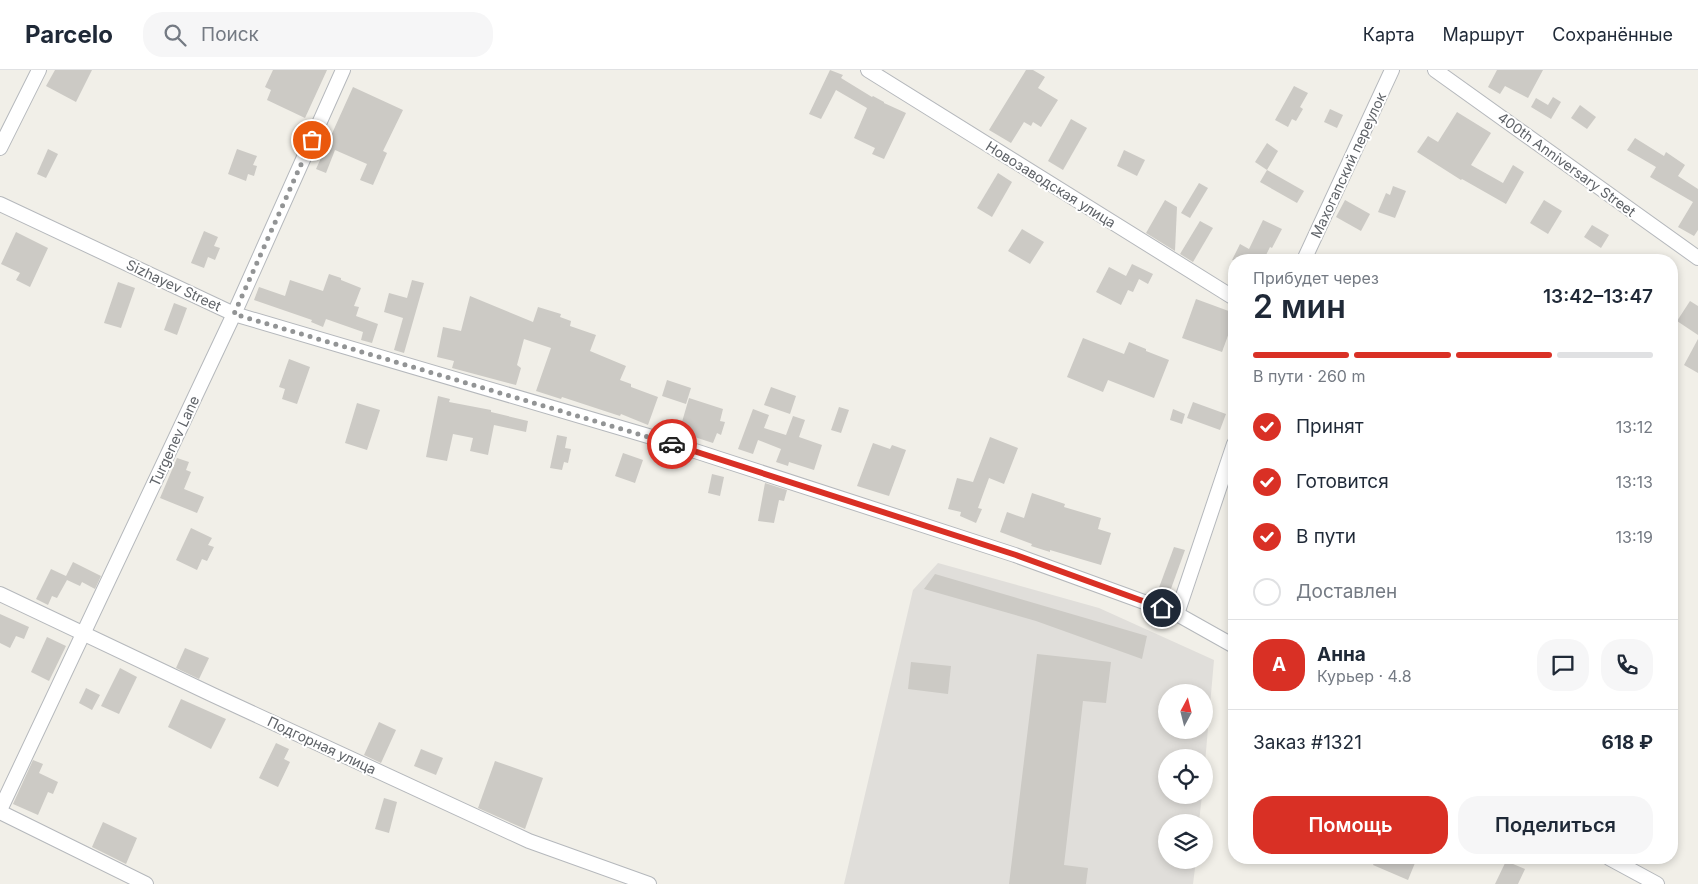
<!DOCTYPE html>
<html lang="ru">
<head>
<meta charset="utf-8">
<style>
	:root { --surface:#fff; --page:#f6f6f7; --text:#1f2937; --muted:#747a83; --line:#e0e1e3; --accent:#d93025 }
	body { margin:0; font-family:Inter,sans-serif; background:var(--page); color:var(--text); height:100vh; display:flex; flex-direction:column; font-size:19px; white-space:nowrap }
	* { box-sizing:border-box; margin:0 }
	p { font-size:16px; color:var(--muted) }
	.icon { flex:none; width:28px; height:28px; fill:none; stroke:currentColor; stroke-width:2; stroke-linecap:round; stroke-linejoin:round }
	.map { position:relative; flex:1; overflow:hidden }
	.details { position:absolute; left:1228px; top:184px; width:450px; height:610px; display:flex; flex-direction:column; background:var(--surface); border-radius:20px; box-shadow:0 2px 8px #0003 }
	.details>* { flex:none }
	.needle { width:32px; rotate:7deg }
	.buttons { position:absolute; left:1158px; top:614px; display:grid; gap:10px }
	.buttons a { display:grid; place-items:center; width:55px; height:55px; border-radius:50%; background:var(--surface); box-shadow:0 2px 8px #0003; font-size:25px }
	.pin { position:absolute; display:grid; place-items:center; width:42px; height:42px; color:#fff; margin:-21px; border:2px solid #fff; border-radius:50%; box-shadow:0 1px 5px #0007 }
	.courier { position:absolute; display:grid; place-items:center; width:50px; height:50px; margin:-25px; border:4px solid #d93025; border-radius:50%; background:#fff; color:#222; box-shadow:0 1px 6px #0007 }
	.summary em { font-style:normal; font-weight:600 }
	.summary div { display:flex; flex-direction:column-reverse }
	.summary { display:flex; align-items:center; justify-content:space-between; height:85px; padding:0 25px }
	h1 { font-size:32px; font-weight:600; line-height:38px }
	.bar { display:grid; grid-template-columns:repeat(4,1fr); gap:8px 5px; align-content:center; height:60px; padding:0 25px }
	.bar i { height:6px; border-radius:4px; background:var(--line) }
	.bar .selected { background:var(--accent) }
	.bar p { grid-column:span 4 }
	.line { display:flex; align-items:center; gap:12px; padding:0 25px; border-top:1px solid var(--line) }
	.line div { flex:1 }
	.round { display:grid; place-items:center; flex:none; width:52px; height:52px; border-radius:20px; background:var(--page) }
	ol { padding:0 25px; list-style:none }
	li { display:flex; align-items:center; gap:15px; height:55px }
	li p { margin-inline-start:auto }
	li .icon { padding:5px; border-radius:50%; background:var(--accent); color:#fff; stroke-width:4 }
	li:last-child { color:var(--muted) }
	li i { width:28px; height:28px; border:2px solid var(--line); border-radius:50% }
	.action { display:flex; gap:10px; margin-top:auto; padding:10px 25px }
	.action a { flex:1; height:58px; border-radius:20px; background:var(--accent); color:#fff; font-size:20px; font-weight:600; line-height:58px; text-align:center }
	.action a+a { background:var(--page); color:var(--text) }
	header { display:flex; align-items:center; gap:30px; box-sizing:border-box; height:70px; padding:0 25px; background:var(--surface); border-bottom:1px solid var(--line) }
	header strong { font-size:24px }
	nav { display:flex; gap:28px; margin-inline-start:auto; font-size:18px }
	.search { width:350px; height:45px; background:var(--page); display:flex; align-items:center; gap:12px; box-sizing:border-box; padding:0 18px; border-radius:20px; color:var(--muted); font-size:19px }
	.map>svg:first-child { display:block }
	.industrial { fill:#e0deda; fill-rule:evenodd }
	.building { fill:#cccac5 }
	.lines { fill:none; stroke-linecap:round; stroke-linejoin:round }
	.street-casing { stroke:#b5b8bc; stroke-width:16 }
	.street { stroke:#fff; stroke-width:14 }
	.done { stroke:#929495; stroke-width:5; stroke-dasharray:0 9 }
	.route { stroke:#d93025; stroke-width:6 }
	.labels { text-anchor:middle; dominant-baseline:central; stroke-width:4; stroke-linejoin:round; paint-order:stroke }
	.street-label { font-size:14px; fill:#5f6368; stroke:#fff }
</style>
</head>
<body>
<header>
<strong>Parcelo</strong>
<div class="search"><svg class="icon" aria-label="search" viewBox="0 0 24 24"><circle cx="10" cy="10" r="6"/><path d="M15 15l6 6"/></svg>Поиск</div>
<nav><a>Карта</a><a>Маршрут</a><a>Сохранённые</a></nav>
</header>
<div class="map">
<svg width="1698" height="814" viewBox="0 0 1698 814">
	<rect width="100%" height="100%" fill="#f1efe8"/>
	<path class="industrial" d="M938 493 1099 538 1214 590 1204 704V688H1166V725H1202L1199 752H1166V790H1196L1193 814H844L913 520ZM1166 622H1204V660H1166Z"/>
	<g class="building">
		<path d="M55 0H92L76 32 46 16Z"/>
		<path d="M273 0H327L305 48 267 30 271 20 265 17Z"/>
		<path d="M830 0 843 5 841 8 872 27 873 26 884 32V33L906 43 884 89 872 84 875 78 854 68 867 38 836 20 821 49 809 44Z"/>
		<path d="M1026 0H1033L1045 7 1038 18 1058 30 1041 57 1033 52 1031 56 1024 52 1011 73 989 60Z"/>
		<path d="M1497 0H1543L1528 28 1505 16 1500 24 1488 17Z"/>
		<path d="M1294 16 1308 23 1300 37 1303 39 1296 51 1292 49 1288 57 1275 50Z"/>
		<path d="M353 17 403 40 383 81 387 83 373 115 360 110 367 94 335 80 326 103 316 99Z"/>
		<path d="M1553 27 1561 32 1551 49 1531 37 1536 28 1548 35Z"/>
		<path d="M1580 35 1596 47 1587 59 1571 48Z"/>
		<path d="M1330 39 1343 45 1337 58 1324 52Z"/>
		<path d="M1457 42 1491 63 1471 95 1503 113 1513 95 1524 102 1506 134 1462 109 1461 110 1417 82 1428 66 1438 72Z"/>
		<path d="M1071 49 1087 58 1063 100 1048 91Z"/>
		<path d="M1635 68 1664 86 1666 82 1685 95 1678 106 1698 119V160L1694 166 1678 157 1693 132 1650 107 1656 97 1627 80Z"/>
		<path d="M1267 73 1278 81 1267 100 1255 92Z"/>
		<path d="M48 79 58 84 46 108 37 104Z"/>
		<path d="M237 79 257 86 253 95 257 96 254 106 248 104 246 111 228 104Z"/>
		<path d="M1124 80 1145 90 1137 106 1117 96Z"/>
		<path d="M1267 100 1304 121 1297 133 1260 112Z"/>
		<path d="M998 103 1012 112 992 147 977 138Z"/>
		<path d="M1199 113 1208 118 1190 148 1181 143Z"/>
		<path d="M1393 116 1406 121 1395 148 1378 142 1386 123 1390 125Z"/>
		<path d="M1165 130 1177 137 1175 181 1146 163Z"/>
		<path d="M1345 130 1370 144 1361 161 1336 147Z"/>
		<path d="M1544 130 1562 141 1548 164 1530 153Z"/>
		<path d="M1263 150 1282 159 1272 178 1270 177 1265 187 1272 190H1232L1240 174 1249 179Z"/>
		<path d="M1200 151 1213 158 1193 192 1180 184Z"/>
		<path d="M1592 155 1609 165 1601 178 1584 167Z"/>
		<path d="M1022 159 1044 172 1030 194 1008 181Z"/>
		<path d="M204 161 218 167 214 176 220 178 215 190 208 187 204 198 191 193Z"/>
		<path d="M16 162 48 178 30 217 16 210 20 203 1 194Z"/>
		<path d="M1132 194 1153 204 1148 214 1139 209 1133 222 1128 220 1121 235 1096 222 1109 197 1126 206Z"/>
		<path d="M329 204 341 208V210L361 218 354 236 359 237 356 246 378 254 372 273 361 270 363 262 326 249 323 257 311 252 312 250 254 230 259 217 285 226 290 210 323 221Z"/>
		<path d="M412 210 424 213 404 283 394 280 403 248 384 242 389 223 407 228Z"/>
		<path d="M118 212 135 218 121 258 104 253Z"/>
		<path d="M470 226 533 252 538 237 561 244 560 247 571 251 570 256 596 265 590 281 626 296 620 310 631 314V317L658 327 648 355 621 344 620 346 562 327 561 329 536 321 551 278 524 269 517 295 521 298 516 315 452 298 454 291 437 287 443 257 461 261Z"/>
		<path d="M1196 229 1234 243V249L1222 282 1182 268Z"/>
		<path d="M1690 231 1698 236V265L1677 251Z"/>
		<path d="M174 233 187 238 177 265 164 260Z"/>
		<path d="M1083 268 1124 284 1129 272 1146 279V281L1169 290 1154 328 1108 310 1103 322 1067 307Z"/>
		<path d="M1698 269V303L1684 295Z"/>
		<path d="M289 289 310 297 297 334 282 329 285 319 279 317Z"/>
		<path d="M667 310 691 318 686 334 662 326Z"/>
		<path d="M771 317 796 326 790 344 764 335Z"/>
		<path d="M438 326 450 329 449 332 491 340V342L528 351 526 362 494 355 488 385 470 381 473 368 453 364 447 391 426 387Z"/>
		<path d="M689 328 723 339 720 351 725 352 721 365 717 363 713 373 679 362Z"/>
		<path d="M1193 332 1226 344 1220 360 1187 348Z"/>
		<path d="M357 333 380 340 367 380 345 373Z"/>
		<path d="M839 337 849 340 841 363 831 360Z"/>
		<path d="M753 339 769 345 764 358 786 365 793 346 805 350 799 367 822 375 814 400 789 392 788 396 776 392 781 379 758 370 753 384 738 379Z"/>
		<path d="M1173 339 1185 344 1182 354 1170 350Z"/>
		<path d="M557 365 567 367 565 378 571 379 568 393 564 392 562 400 550 398Z"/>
		<path d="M990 367 1018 378 1004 414 989 408 978 438 982 439 976 453 960 446 961 442 948 439 957 408 973 412Z"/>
		<path d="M873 373 890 379 892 375 906 380 889 426 857 416Z"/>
		<path d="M623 383 643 390 635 413 615 406Z"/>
		<path d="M177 388 189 392 186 400 191 402 184 419 204 427 197 443 160 428Z"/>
		<path d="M712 404 724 407 720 426 708 423Z"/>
		<path d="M765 413 787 420 784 431 779 430 774 453 758 451Z"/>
		<path d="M1032 423 1065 434 1064 437 1101 448 1098 459 1111 463 1101 495 1050 480V482L1031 476 1032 474 1000 462 1007 442 1024 448Z"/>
		<path d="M191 458 212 468 208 475 214 477 207 491 202 489 197 500 176 490Z"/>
		<path d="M1174 477 1185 480 1168 527 1157 523Z"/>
		<path d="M73 492 101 506 95 519 82 512 80 516 67 510 57 528 52 526 48 535 36 529 51 499 66 506Z"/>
		<path d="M935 504 1147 566 1142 589 1036 551 924 519Z"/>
		<path d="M0 544 29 557 24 569 16 566 10 578 0 573Z"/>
		<path d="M47 567 66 576 49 611 31 602Z"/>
		<path d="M185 578 209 588 199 609 176 598Z"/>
		<path d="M1037 584 1111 592 1106 633 1083 631 1064 795 1088 798 1086 814H1009Z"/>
		<path d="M911 592 951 596 948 624 908 619Z"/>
		<path d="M120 598 137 607 119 644 101 636Z"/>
		<path d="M86 618 100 625 92 640 79 633Z"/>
		<path d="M181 629 226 649 211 679 168 657Z"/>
		<path d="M379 652 396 660 381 693 364 685Z"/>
		<path d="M276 673 289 679 284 689 290 692 278 717 259 708Z"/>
		<path d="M421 679 443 688 436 705 414 696Z"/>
		<path d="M33 690 43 694 39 703 58 712 53 724 48 722 38 745 13 734Z"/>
		<path d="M495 691 543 708 525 759 478 738Z"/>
		<path d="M384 728 397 732 389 763 375 759Z"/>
		<path d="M103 752 137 768 126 794 92 777Z"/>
		<path d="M1376 788H1417L1408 810 1373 795Z"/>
		<path d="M1506 791 1525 799 1518 814H1495Z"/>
	</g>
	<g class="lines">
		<g class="street-casing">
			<g id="street">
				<path d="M868 0 1234 228"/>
				<path d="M1435 0 1698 188"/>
				<path d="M0 78 39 0"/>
				<path d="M0 134 234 244 655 368 1015 485 1177 544 1234 576"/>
				<path d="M1304 190 1392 0"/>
				<path d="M0 524 213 625 529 771 649 814"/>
				<path d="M1177 544 1234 374"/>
				<path d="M0 740 234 244 343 0"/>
				<path d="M0 742 146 814"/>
				<path d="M1609 788 1657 814"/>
			</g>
		</g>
		<use href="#street" class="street"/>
	</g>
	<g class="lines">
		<path class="done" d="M312 70 234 244 672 374"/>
		<path class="route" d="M672 374 1016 485 1162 538"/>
	</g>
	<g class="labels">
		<g class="street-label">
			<text transform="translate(1567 94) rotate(36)">400th Anniversary Street</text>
			<text transform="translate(1348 95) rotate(-65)">Махогапский переулок</text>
			<text transform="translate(1051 114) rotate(32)">Новозаводская улица</text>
			<text transform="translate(174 215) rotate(25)">Sizhayev Street</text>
			<text transform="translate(174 371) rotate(-65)">Turgenev Lane</text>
			<text transform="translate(322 675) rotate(25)">Подгорная улица</text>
		</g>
	</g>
</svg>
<div class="buttons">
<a><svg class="needle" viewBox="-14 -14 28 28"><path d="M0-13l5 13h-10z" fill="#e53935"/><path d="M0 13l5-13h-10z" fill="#747a83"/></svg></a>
<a><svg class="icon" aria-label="locate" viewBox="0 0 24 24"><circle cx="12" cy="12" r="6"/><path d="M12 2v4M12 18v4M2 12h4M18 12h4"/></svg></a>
<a><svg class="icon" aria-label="layers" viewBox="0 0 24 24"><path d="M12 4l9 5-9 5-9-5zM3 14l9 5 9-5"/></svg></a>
</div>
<div class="pin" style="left:312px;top:70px;background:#ea580c"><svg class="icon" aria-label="bag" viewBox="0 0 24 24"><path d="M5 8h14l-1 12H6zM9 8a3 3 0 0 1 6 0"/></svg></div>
<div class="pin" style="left:1162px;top:538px;background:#1f2937"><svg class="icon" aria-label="home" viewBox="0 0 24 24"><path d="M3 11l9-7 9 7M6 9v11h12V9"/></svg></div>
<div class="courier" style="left:672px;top:374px"><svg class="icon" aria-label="car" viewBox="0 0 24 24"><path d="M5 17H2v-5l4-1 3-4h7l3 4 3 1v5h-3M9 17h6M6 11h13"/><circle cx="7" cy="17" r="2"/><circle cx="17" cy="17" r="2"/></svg></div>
<section class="details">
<div class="summary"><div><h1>2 мин</h1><p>Прибудет через</p></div><em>13:42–13:47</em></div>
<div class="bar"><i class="selected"></i><i class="selected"></i><i class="selected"></i><i></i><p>В пути · 260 m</p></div>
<ol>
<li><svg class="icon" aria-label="check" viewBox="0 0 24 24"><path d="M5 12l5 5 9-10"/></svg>Принят<p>13:12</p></li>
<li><svg class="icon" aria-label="check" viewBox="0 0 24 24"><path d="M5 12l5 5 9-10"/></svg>Готовится<p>13:13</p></li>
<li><svg class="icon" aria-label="check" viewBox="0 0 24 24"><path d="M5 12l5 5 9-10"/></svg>В пути<p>13:19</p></li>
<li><i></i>Доставлен</li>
</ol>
<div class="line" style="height:90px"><b class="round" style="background:var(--accent);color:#fff">А</b><div><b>Анна</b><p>Курьер · 4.8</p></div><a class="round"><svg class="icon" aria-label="chat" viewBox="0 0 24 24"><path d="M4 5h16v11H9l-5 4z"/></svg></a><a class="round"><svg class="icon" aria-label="phone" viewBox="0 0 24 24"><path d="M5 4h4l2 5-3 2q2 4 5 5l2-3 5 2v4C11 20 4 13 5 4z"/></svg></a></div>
<div class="line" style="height:65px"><div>Заказ #1321</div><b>618 ₽</b></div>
<div class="action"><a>Помощь</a><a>Поделиться</a></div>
</section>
</div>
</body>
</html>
